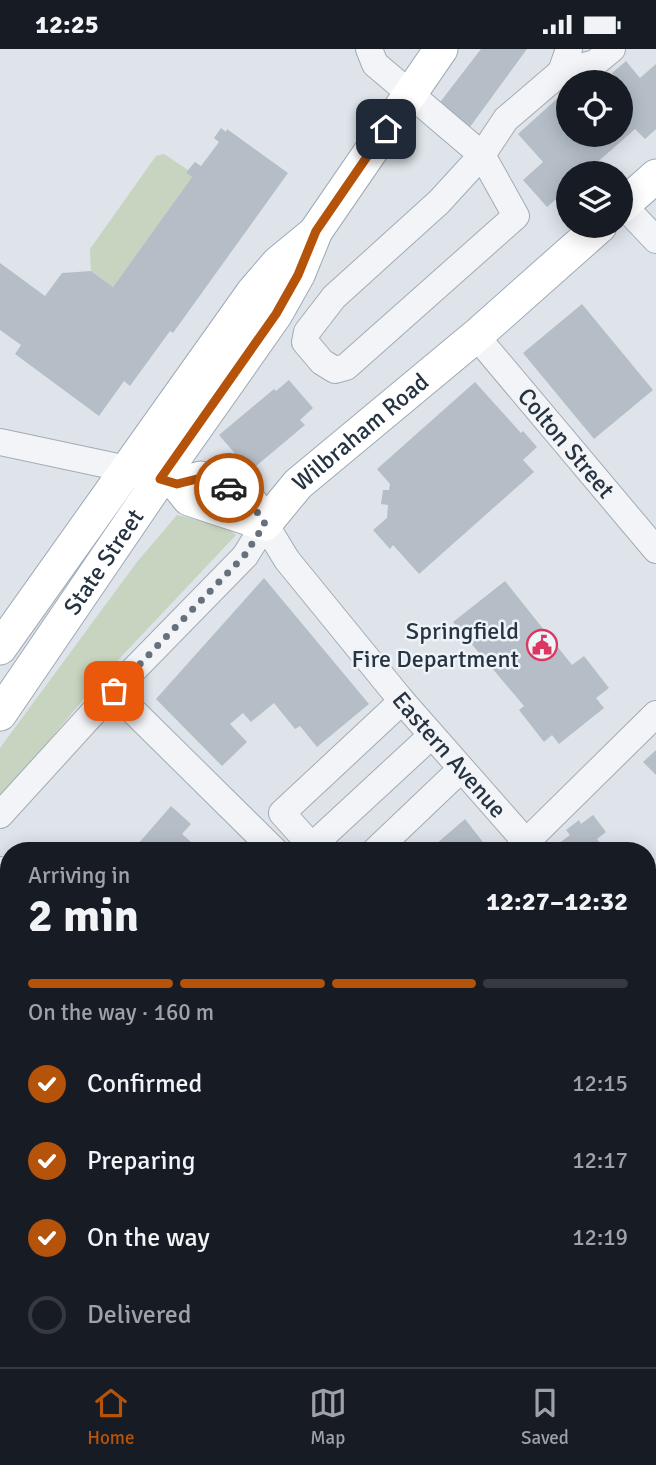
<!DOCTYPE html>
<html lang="en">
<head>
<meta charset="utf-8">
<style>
	:root { --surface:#171b24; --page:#242831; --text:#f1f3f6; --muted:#9ea1a6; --line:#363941; --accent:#b45309 }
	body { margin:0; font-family:Signika,sans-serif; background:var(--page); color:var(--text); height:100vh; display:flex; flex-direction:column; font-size:26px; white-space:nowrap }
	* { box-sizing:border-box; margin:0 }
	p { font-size:23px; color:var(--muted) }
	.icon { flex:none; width:38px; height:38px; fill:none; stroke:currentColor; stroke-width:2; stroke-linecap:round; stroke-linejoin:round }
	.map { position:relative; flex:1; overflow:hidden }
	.side { position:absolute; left:0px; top:793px; width:656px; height:527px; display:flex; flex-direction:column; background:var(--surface); border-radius:28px 28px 0 0; box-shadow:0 4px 18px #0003 }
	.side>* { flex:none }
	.controls { position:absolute; left:556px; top:21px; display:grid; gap:14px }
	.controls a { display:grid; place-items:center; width:77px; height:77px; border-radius:50%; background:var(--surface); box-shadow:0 4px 18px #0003; font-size:35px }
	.pin { position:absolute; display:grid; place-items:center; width:60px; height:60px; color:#fff; margin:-30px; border-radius:14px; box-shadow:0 4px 10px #0006 }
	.courier { position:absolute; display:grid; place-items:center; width:70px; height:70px; margin:-35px; border:5px solid #b45309; border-radius:50%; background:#fff; color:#222; box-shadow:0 2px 9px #0007 }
	.headline em { font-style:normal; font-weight:800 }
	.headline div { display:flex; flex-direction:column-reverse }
	.headline { display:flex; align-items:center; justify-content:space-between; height:119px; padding:0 28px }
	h1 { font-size:46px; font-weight:800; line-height:52px }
	.bar { display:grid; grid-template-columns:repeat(4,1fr); gap:10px 7px; align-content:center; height:84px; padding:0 28px }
	.bar i { height:9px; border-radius:5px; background:var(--line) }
	.bar .selected { background:var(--accent) }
	.bar p { grid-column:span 4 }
	ol { padding:0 28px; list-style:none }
	li { display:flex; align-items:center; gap:21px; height:77px }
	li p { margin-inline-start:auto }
	li .icon { padding:7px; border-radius:50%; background:var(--accent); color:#fff; stroke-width:4 }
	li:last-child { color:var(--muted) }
	li i { width:38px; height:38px; border:4px solid var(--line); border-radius:50% }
	.status { display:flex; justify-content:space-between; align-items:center; height:49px; padding:0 35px; background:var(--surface); direction:ltr }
	.status svg { height:19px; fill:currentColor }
	.dock { display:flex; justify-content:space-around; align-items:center; height:98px; border-top:2px solid var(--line); background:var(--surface); font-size:19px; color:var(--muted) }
	.dock a { display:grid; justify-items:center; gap:4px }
	.dock .selected { color:var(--accent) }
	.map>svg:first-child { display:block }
	.built { fill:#ccd3dc }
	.green { fill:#c7d4bf }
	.building { fill:#b5bec7 }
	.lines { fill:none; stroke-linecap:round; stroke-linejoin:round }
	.minor-casing { stroke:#a3abb4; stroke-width:28 }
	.major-casing { stroke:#9daab6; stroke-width:35 }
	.minor { stroke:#f2f4f7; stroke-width:26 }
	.major { stroke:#fff; stroke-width:33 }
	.done { stroke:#66717d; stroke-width:7; stroke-dasharray:0 12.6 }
	.route { stroke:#b45309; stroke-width:9 }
	.labels { text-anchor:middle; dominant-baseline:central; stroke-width:5; stroke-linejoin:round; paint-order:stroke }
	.street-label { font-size:24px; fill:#263342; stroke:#eef3f7 }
	.poi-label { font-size:24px; fill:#263342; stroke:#eef3f7; text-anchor:end }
</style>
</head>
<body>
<div class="status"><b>12:25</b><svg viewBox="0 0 49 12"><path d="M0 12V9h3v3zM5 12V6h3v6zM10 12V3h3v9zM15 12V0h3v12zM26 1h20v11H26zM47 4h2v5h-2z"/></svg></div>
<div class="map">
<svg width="656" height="1318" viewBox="0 0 656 1318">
	<rect width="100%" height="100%" fill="#dee4ea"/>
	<path class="built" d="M47 1311H419L412 1318H40Z"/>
	<g class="green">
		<path d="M164 105 188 121 186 124 192 128 113 238 91 222 90 200 156 107Z"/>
		<path d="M177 466 226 478 236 486 103 627 0 750V699L137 513Z"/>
	</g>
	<g class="building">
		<path d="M481 0H527L470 78 453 65 434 61Z"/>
		<path d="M626 12 640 29 656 15V80L645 90 635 80 585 124H569V139L547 158 523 131 543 113 518 85 569 39V86H621V46L627 41 612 24Z"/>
		<path d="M221 79 226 83 227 80 288 124 173 284 170 282 130 337 124 332 99 367 15 305 21 296 0 281V214L45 247 62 224 91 222 113 238 192 128 186 124 188 121 195 113 201 117 219 93 214 89Z"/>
		<path d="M582 255 653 341 594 390 523 304Z"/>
		<path d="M289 331 313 359 300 371 305 376 250 422 219 386 274 340 276 342Z"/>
		<path d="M475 333 521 384 523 382 537 398 523 411 534 423 419 525 393 496 390 500 373 481 387 469 388 456 381 455 383 441H389L390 435 377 420Z"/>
		<path d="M264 529 369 655 317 698 300 677 295 680 274 654 251 673 243 664 230 675 247 693 222 717 156 650Z"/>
		<path d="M505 532 572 616 584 607 609 639 596 649 604 659 559 695 552 686 544 693 519 661 524 657 453 573Z"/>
		<path d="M656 701V726L643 713Z"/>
		<path d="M171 757 191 775 182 785 201 802H132Z"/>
		<path d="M593 766 606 783 597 790 601 795 592 802H584L580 796 574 802H563L558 795 570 786 566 781 579 771 581 775Z"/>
		<path d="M465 770 486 797 481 802H428Z"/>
		<path d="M0 999 5 1004H9V1052L0 1043Z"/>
		<path d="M490 1311H537L530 1318H486L484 1316Z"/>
	</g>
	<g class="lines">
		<g class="minor-casing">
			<g id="minor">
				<path d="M369 0 375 15 482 106 516 167 346 318 335 321 322 313 305 293 307 283 334 248 439 153 482 106 506 70 561 23 595 14 612 0"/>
				<path d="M561 23 569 0"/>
				<path d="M623 156 656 191"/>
				<path id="s1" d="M476 287 656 501"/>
				<path d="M0 393 127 420"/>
				<path d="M113 642 275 802"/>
				<path id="s2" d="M0 766 113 642 245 507 265 475 287 511 402 652 534 802"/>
				<path d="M312 797 431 687"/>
				<path d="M316 802 282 764 402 652"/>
				<path d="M375 802 461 720"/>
				<path d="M517 802 656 665"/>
				<path d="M0 821 9 829"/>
				<path d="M0 893H5L9 896"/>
				<path d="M648 939 656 949"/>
				<path d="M0 957 9 965"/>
				<path d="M648 1105 656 1097"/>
				<path d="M210 1311 217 1318"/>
				<path d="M257 1311 264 1318"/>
				<path d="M11 1318 18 1311"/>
				<path d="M102 1318 109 1311"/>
				<path d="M438 1318 445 1311"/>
			</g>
		</g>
		<g class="major-casing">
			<g id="major">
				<path d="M621 158 656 127"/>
				<path d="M143 425 177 435 201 429 210 431 245 445 265 475"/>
				<path d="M177 435 189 450 265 475"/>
				<path id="s3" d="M265 475 298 435 476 287 600 177"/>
				<path d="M0 599 253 243 278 214 312 186"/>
				<path id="s4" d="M0 665 160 430 276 265 298 226 316 182 441 0"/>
			</g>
		</g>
		<use href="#minor" class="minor"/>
		<use href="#major" class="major"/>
	</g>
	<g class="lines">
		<path class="done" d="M114 642 244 507 265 475 245 445 229 439"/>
		<path class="route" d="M229 439 201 429 177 435 160 430 276 265 298 226 316 182 386 80"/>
	</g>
	<defs>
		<g id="civic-ring" transform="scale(1.575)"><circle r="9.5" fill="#eef3f7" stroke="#dc3662" stroke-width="1.5"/><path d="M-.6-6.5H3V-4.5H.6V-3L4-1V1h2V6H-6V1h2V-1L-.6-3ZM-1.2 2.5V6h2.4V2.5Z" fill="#dc3662"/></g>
	</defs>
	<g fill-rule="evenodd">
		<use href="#civic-ring" x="542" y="596"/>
	</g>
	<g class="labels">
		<g class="street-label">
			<text stroke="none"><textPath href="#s3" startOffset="133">Wilbraham Road</textPath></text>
			<text stroke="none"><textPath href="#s1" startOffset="140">Colton Street</textPath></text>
			<text stroke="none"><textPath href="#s4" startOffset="184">State Street</textPath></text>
			<text stroke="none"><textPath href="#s2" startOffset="690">Eastern Avenue</textPath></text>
		</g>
		<g class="poi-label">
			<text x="519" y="582">Springfield<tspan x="519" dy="28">Fire Department</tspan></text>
		</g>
	</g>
</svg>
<div class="controls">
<a><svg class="icon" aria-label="locate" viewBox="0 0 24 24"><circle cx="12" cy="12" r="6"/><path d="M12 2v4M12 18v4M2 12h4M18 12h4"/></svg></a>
<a><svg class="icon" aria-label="layers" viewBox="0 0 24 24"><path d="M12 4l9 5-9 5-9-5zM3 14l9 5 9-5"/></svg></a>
</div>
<div class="pin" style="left:114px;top:642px;background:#ea580c"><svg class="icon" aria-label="bag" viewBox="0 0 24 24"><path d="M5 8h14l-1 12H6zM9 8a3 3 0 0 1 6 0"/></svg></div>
<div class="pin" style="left:386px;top:80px;background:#1f2937"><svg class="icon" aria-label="home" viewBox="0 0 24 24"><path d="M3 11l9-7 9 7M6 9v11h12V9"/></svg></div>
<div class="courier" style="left:229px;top:439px"><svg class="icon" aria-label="car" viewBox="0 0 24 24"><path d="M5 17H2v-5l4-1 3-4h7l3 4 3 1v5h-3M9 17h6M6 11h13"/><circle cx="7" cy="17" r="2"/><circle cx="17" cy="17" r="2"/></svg></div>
<section class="side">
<div class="headline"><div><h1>2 min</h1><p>Arriving in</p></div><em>12:27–12:32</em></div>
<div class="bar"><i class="selected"></i><i class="selected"></i><i class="selected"></i><i></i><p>On the way · 160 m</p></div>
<ol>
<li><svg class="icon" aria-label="check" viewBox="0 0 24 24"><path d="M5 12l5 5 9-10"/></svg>Confirmed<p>12:15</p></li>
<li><svg class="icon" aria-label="check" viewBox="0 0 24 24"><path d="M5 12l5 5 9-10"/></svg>Preparing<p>12:17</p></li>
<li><svg class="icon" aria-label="check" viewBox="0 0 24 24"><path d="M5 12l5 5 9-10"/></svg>On the way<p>12:19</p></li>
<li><i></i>Delivered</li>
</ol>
</section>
</div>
<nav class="dock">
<a class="selected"><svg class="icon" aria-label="home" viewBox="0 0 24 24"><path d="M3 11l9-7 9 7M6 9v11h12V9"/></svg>Home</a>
<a><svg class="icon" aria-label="map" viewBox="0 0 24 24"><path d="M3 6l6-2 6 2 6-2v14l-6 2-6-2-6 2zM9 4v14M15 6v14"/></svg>Map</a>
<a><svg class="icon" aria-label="saved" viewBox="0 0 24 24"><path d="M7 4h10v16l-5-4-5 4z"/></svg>Saved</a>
</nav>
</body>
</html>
